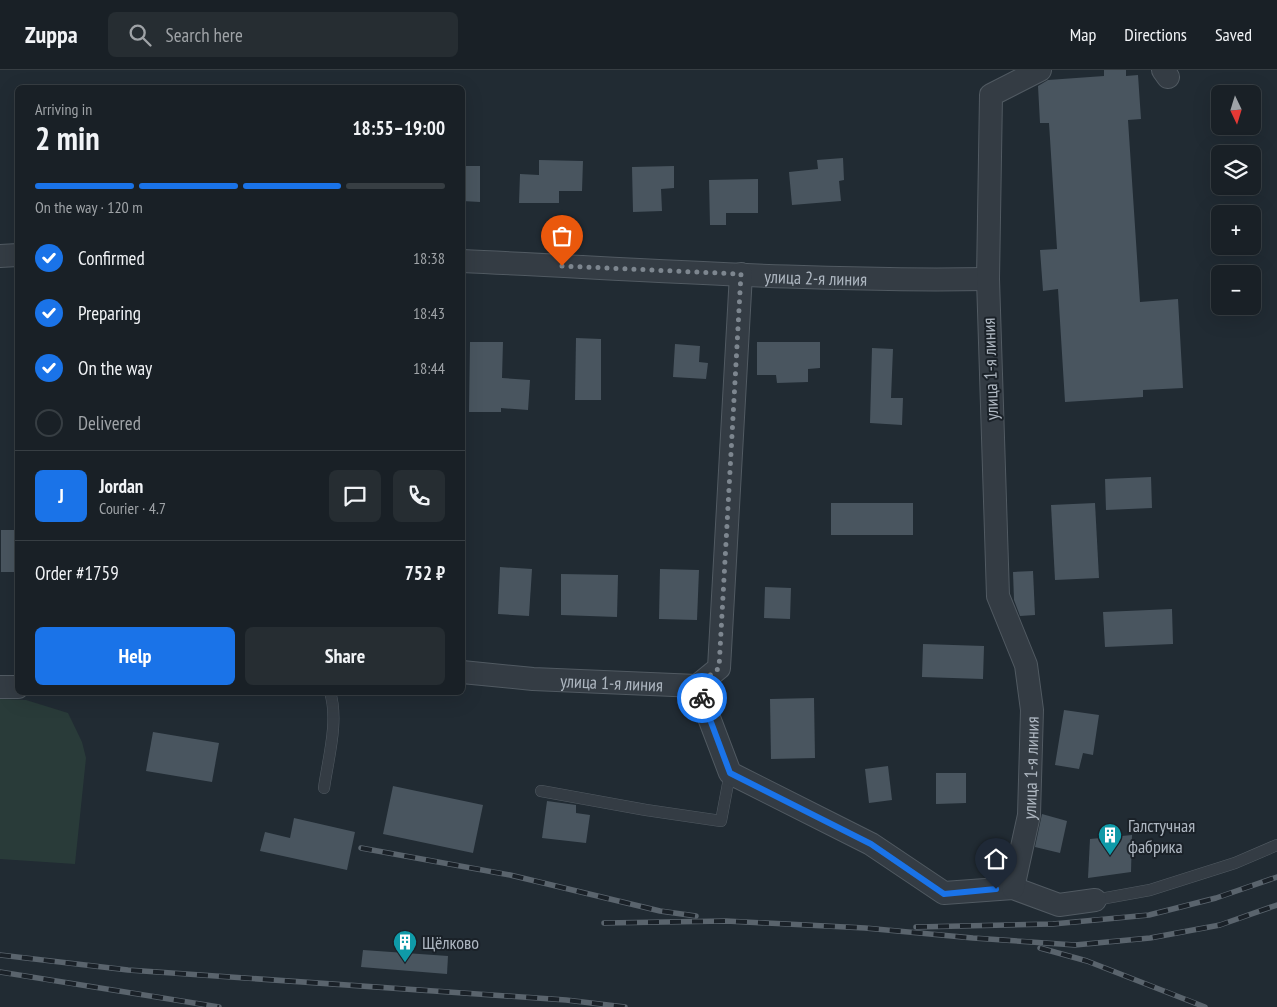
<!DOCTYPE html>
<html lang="en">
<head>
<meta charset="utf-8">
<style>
	:root { --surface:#192026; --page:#262d32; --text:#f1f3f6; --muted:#9fa3a7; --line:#373e43; --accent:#1a73e8 }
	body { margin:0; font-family:"PT Sans Narrow",sans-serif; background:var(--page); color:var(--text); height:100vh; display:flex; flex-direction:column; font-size:19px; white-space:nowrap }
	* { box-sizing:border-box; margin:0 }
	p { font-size:16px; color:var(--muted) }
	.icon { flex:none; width:28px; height:28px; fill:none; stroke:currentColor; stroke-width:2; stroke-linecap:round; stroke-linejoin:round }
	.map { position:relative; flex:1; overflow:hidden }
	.side { position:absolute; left:15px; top:15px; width:450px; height:610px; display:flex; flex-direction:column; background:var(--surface); border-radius:8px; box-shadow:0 5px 20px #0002,0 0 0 1px var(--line) }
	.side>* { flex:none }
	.needle { width:32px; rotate:176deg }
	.controls { position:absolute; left:1211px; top:15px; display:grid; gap:10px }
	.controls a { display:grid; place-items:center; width:50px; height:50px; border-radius:8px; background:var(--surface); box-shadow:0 5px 20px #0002,0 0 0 1px var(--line); font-size:25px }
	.pin { position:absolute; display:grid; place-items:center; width:42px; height:42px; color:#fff; margin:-51px -21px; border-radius:50% 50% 50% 0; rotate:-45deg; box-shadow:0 0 5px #0007 }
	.pin .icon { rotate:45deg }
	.courier { position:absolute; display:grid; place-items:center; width:50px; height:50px; margin:-25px; border:4px solid #1a73e8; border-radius:50%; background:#fff; color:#222; box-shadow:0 1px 6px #0007 }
	.summary em { font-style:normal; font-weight:700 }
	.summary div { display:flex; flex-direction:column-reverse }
	.summary { display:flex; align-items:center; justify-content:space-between; height:85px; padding:0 20px }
	h1 { font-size:32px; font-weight:700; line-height:38px }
	.bar { display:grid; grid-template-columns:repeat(4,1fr); gap:8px 5px; align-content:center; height:60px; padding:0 20px }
	.bar i { height:6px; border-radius:4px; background:var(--line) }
	.bar .selected { background:var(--accent) }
	.bar p { grid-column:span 4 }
	.line { display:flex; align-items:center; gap:12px; padding:0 20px; border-top:1px solid var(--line) }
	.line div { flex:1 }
	.round { display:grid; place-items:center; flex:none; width:52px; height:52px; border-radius:8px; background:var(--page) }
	ol { padding:0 20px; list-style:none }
	li { display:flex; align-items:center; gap:15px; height:55px }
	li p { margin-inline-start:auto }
	li .icon { padding:5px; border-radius:50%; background:var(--accent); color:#fff; stroke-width:4 }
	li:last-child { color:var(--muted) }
	li i { width:28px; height:28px; border:2px solid var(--line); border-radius:50% }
	.cta { display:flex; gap:10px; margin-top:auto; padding:10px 20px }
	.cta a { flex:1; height:58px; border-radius:8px; background:var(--accent); color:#fff; font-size:20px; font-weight:700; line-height:58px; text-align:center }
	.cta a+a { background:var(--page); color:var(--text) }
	header { display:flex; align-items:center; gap:30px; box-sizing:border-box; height:70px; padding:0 25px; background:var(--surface); border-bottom:1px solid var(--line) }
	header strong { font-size:24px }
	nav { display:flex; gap:28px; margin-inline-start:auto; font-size:18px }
	.search { width:350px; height:45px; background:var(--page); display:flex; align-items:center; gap:12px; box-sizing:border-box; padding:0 18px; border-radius:8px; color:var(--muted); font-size:19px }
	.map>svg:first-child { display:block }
	.green { fill:#293b39 }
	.building { fill:#49555f }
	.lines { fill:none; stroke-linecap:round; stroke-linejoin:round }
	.service-casing { stroke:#515a62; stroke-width:12 }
	.minor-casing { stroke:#515a62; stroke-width:24 }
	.service { stroke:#343c44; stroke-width:11 }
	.minor { stroke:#343c44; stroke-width:22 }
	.rail-casing { stroke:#5a646d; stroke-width:5.5 }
	.rail { stroke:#1a2128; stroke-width:4; stroke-dasharray:11; stroke-linecap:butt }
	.done { stroke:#7d868f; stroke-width:5; stroke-dasharray:0 9 }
	.route { stroke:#1a73e8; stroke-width:6 }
	.labels { text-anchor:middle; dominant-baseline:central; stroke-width:4; stroke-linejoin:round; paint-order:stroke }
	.street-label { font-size:18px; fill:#aeb7c1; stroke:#1a2128 }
	.poi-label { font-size:18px; fill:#aeb7c1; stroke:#1a2128; text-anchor:start }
</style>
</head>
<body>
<header>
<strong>Zuppa</strong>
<div class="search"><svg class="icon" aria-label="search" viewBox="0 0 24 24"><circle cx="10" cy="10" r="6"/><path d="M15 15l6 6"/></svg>Search here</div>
<nav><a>Map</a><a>Directions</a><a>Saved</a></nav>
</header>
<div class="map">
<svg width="1277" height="937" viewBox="0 0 1277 937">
	<rect width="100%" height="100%" fill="#212b33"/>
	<path class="green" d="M0 629 26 630 68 643 82 672 86 688 75 794 0 789Z"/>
	<g class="building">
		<path d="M1104 0H1126V6L1138 5 1141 49 1128 50 1140 232 1178 229 1183 318 1143 320V327L1065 332 1058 219 1043 221 1040 180 1057 179 1049 53H1040L1038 16 1048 10 1104 6Z"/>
		<path d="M843 88 844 110 839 111 841 131 792 135 789 102 818 99 817 90Z"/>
		<path d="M539 90 583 91 582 121H559V133H519L520 104 539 105Z"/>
		<path d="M462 96H480V132L462 131Z"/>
		<path d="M674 96V118L661 119 662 141 633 142 632 97Z"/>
		<path d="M758 109V143H726V155H710L709 110Z"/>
		<path d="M576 268 601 269V330H575Z"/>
		<path d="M470 272H503L502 308 530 310 528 340 501 338V342H469Z"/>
		<path d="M757 272H820V298L808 299V312L777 313 776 305H757Z"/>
		<path d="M675 274 700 276 699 292 708 293 706 309 673 307Z"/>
		<path d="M872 278 893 279 891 328H903L902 355 870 353Z"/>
		<path d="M1151 407 1152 438 1106 440 1105 409Z"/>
		<rect x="831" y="433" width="82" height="32"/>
		<path d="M1095 433 1099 508 1055 510 1051 435Z"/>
		<rect x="1" y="460" width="17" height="42"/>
		<path d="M500 497 532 499 529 546 498 544Z"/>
		<path d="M660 499 699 500 697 550 659 549Z"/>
		<path d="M1033 501 1035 545 1020 546 1014 530 1013 502Z"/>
		<path d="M561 504 618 505 617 547 561 545Z"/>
		<path d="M765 517 791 518 790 549 764 548Z"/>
		<path d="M1172 539 1173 574 1105 577 1103 542Z"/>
		<path d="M923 574 984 576 983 609 922 607Z"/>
		<path d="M814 628 815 688 771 689 770 629Z"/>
		<path d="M1064 640 1099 645 1093 685 1083 683 1079 699 1055 695Z"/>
		<path d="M153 662 219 673 212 712 146 701Z"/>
		<path d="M888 696 892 730 869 733 865 699Z"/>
		<path d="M936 703H966V733L936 734Z"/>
		<path d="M393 716 483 735 473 783 383 764Z"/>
		<path d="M547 731 576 735V743L590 745 586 773 542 768Z"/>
		<path d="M1042 744 1067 751 1060 783 1035 777Z"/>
		<path d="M294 748 355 762 347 800 260 781 265 762 290 768Z"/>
		<path d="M1132 765 1131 802 1088 808 1090 769Z"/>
		<path d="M363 880 448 886 447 904 361 897Z"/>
	</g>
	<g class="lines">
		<g class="service-casing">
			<g id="service">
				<path d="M324 718C328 689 339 651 330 622"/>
				<path d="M541 721 646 740 721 751 730 703"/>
				<path d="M1095 830 1150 820 1235 793 1277 775"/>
			</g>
		</g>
		<g class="minor-casing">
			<g id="minor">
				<path d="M1163 0 1168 7"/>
				<path d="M0 186 18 185"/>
				<path id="s1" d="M462 191C637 199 813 212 988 209"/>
				<path id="s2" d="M462 602 533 609 697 616"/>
				<path d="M697 616 730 703 871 774 944 823 1013 818 1059 835 1095 830"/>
				<path d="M697 616 719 598 741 204"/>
				<path d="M0 617H18"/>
				<path id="s3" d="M1013 818 1029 745 1032 640 1026 595 998 526 988 209 991 25 1040 0"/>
			</g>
		</g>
		<use href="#service" class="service"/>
		<use href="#minor" class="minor"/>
		<g class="rail-casing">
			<g id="rail">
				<path d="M361 778 510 805 660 841 696 846"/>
				<path d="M604 853 726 851 865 858 973 868 1075 875 1150 868 1220 855 1277 835"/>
				<path d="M916 857 1053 854 1149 845 1216 828 1277 807"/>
				<path d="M1040 878 1087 891 1205 937"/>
				<path d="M0 885 128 900 566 930 625 937"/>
				<path d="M0 902 219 937"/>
			</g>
		</g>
		<use href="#rail" class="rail"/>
	</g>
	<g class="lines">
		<path class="done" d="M562 196 741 204 719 598 697 616 702 628"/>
		<path class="route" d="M702 628 730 703 871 774 944 824 996 819"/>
	</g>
	<defs>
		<g id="building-pin" transform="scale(1.25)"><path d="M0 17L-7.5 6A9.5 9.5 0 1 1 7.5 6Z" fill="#0f9aa8" stroke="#1a2128"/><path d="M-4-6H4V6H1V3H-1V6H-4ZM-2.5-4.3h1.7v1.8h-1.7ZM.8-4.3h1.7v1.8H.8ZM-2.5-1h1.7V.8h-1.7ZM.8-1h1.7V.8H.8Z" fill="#fff"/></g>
	</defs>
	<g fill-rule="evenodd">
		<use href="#building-pin" x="1110" y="765"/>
		<use href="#building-pin" x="405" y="872"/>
	</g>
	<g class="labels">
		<g class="street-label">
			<text stroke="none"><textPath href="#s1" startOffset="354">улица 2-я линия</textPath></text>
			<text transform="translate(990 299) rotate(-92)">улица 1-я линия</text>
			<text stroke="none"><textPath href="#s2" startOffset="150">улица 1-я линия</textPath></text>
			<text stroke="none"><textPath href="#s3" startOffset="122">улица 1-я линия</textPath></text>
		</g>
		<g class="poi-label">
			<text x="1128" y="755">Галстучная<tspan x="1128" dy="21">фабрика</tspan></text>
			<text x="422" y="872">Щёлково</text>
		</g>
	</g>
</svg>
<div class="controls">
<a><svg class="needle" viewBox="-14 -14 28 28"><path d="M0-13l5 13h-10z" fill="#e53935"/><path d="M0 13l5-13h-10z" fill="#9fa3a7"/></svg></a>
<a><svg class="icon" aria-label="layers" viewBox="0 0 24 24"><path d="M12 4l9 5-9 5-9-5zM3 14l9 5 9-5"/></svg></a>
<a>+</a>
<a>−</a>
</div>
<div class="pin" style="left:562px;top:196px;background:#ea580c"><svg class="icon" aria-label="bag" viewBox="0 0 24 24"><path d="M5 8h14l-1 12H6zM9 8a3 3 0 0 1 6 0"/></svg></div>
<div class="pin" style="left:996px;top:819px;background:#1f2937"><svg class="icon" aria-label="home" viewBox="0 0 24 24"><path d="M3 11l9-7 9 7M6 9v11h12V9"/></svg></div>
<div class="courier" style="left:702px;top:628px"><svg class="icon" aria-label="bike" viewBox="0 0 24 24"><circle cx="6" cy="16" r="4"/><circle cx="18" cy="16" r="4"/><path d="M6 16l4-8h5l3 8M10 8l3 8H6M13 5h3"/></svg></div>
<section class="side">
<div class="summary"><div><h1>2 min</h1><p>Arriving in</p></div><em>18:55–19:00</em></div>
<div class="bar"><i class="selected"></i><i class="selected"></i><i class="selected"></i><i></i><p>On the way · 120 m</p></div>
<ol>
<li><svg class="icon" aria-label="check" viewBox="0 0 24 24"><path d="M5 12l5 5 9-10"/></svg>Confirmed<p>18:38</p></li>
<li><svg class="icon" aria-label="check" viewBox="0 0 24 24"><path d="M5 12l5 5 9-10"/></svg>Preparing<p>18:43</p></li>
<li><svg class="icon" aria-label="check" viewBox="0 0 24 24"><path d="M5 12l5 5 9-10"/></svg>On the way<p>18:44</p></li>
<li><i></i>Delivered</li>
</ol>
<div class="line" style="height:90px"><b class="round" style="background:var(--accent);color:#fff">J</b><div><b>Jordan</b><p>Courier · 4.7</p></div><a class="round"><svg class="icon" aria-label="chat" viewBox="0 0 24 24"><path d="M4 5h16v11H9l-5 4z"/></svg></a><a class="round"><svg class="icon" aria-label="phone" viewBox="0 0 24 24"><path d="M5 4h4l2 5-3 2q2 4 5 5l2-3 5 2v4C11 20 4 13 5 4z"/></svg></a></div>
<div class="line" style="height:65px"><div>Order #1759</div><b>752 ₽</b></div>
<div class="cta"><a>Help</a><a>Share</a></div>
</section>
</div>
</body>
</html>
